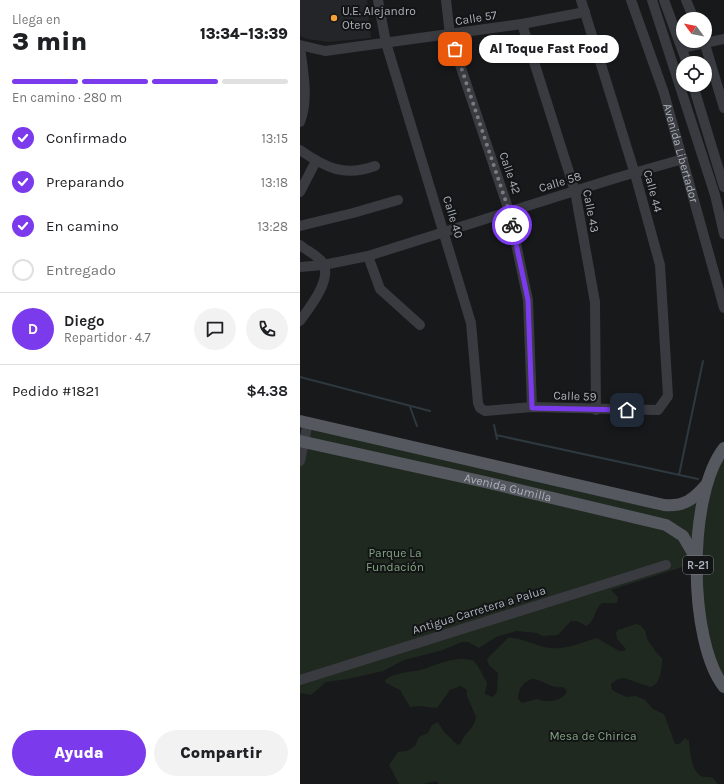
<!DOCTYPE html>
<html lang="es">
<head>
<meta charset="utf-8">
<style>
	:root { --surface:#fff; --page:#f2f2f2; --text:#202124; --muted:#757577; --line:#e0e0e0; --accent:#7c3aed }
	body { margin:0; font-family:Karla,sans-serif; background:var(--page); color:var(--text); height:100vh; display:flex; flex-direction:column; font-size:15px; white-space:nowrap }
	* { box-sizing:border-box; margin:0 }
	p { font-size:13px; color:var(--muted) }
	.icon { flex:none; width:22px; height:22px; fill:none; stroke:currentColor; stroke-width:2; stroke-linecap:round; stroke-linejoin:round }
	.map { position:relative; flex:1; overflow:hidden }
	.details { display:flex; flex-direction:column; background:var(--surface); width:300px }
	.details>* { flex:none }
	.needle { width:26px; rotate:302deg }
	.fabs { position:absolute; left:376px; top:12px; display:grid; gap:8px }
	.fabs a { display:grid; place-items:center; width:36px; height:36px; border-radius:50%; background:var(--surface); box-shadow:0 1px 3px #0004; font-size:20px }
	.pin { position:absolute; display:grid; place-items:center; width:34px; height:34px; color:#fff; margin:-17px; border-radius:8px; box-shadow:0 2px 6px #0006 }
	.courier { position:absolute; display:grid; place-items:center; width:40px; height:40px; margin:-20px; border:3px solid #7c3aed; border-radius:50%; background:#fff; color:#222; box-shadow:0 1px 5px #0007 }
	.bubble { position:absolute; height:28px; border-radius:14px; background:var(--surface); box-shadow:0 1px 3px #0004; font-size:13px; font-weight:800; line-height:28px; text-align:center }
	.head em { font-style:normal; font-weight:800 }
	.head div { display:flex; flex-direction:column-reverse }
	.head { display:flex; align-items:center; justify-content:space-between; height:68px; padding:0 12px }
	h1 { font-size:26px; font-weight:800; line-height:30px }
	.bar { display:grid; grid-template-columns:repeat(4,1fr); gap:6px 4px; align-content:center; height:48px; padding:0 12px }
	.bar i { height:5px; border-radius:3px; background:var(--line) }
	.bar .selected { background:var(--accent) }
	.bar p { grid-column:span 4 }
	.line { display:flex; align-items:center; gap:10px; padding:0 12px; border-top:1px solid var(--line) }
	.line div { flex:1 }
	.round { display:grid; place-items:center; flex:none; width:42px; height:42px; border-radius:21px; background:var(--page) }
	ol { padding:0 12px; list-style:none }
	li { display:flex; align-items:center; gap:12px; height:44px }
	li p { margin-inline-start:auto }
	li .icon { padding:4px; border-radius:50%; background:var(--accent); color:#fff; stroke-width:4 }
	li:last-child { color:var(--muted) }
	li i { width:22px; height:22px; border:2px solid var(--line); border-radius:50% }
	.cta { display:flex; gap:8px; margin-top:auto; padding:8px 12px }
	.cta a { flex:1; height:46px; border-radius:24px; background:var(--accent); color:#fff; font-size:16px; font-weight:800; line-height:46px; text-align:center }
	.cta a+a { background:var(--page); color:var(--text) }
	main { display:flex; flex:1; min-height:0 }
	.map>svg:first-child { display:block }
	.built { fill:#242528 }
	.green { fill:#202920; fill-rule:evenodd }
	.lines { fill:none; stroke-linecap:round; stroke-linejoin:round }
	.stream { stroke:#2e393f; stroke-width:2 }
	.minor { stroke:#393b40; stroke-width:10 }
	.major { stroke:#55585f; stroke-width:12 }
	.done { stroke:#787c82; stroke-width:4; stroke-dasharray:0 7.2 }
	.route { stroke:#7c3aed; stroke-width:5 }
	.poi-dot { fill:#f4a137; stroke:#131416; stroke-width:1.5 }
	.labels { text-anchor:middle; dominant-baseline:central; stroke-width:4; stroke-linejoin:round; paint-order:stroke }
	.shield { fill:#131416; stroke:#7d8289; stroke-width:1 }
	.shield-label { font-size:11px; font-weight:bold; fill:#abb1ba }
	.poi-label { font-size:12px; fill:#abb1ba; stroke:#131416; text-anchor:start }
	.street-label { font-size:12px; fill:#abb1ba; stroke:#131416 }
	.park-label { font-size:12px; fill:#83a581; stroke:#131416 }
</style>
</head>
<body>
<main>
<section class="details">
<div class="head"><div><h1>3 min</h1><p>Llega en</p></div><em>13:34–13:39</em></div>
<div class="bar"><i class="selected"></i><i class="selected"></i><i class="selected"></i><i></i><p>En camino · 280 m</p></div>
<ol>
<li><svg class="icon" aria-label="check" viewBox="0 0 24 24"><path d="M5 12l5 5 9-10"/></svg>Confirmado<p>13:15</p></li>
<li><svg class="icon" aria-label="check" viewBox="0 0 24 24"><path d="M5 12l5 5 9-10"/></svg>Preparando<p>13:18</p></li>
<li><svg class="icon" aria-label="check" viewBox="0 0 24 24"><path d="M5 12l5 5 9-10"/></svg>En camino<p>13:28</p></li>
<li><i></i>Entregado</li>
</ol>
<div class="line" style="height:72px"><b class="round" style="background:var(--accent);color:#fff">D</b><div><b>Diego</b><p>Repartidor · 4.7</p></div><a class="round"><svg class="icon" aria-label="chat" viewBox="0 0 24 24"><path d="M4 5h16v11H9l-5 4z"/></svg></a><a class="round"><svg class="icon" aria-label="phone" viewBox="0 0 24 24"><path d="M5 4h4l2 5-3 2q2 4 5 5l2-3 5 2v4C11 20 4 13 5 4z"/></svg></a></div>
<div class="line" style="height:52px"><div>Pedido #1821</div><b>$4.38</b></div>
<div class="cta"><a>Ayuda</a><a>Compartir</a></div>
</section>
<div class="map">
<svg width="424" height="784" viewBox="0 0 424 784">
	<rect width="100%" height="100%" fill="#18191b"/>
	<path class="built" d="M0 0H67L71 38 29 42 7 39 0 36Z"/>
	<g class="green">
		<path d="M8 423 371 507 399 495 396 551 385 536 4 441Z"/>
		<path d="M0 441 366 525 398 562 311 590 318 597 317 603H302C294 609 296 621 286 626L277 621H271L258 635 242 636 237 633 216 631 196 637 179 648 168 642H162L143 650 104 660 83 671 48 679 26 682 11 695 0 693Z"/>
		<path d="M424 451V684L405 638 400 537 419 458Z"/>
		<path d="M336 624 340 625 345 630 347 639 356 652 362 658C362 667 361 685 350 687L324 678 318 679 311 684 312 690 326 697 336 696 345 700 353 709 364 714 375 744H379L385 738 389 741C390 750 391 771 401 776 405 778 409 776 413 778L418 784H139L136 781 123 784H99L89 765 98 752 107 751 115 746 119 737 128 733 132 725 138 722 144 732 158 745 161 743C164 733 175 728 176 717L167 696V690L161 686 150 690 137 708 119 706 110 707 100 690 86 683 85 680C96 671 114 673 127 668 137 664 148 660 160 659 163 658 169 660 172 660 180 666 181 674 187 682L185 694 193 697 197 692 198 673 189 665 187 659 208 638C218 636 238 647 250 648 264 650 284 642 297 638L319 651H324L326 649 317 639 316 633 318 630ZM231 679C242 679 251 689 263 687L267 691C262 702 247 703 237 699L222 703 218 699C218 690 222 683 231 679Z"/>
	</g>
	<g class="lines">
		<g class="stream">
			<path d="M0 377 130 411"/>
			<path d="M110 407 117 426"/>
			<path d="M194 425 197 439"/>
			<path d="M196 435 398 479"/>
			<path d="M379 475 403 361"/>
		</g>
		<g class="minor">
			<path d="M78 0 86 43 171 323 178 403 180 408 185 411 232 407 358 410 368 396 360 265 335 174 281 0"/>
			<path d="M146 0 150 35 209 211 228 300 232 407"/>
			<path id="s1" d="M331 0 364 93 424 308"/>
			<path d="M352 0 415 195 424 234"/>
			<path d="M364 0 387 63"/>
			<path d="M386 0 394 19"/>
			<path d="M222 24 275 191 295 302 296 410"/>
			<path d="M404 41 424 108"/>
			<path d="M0 45 25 51 222 24 285 12"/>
			<path d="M0 47C3 71 9 99 0 122"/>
			<path d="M382 48 424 39"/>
			<path d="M393 85 424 187"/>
			<path d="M0 150C26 168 44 177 75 166"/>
			<path d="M0 192 16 161"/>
			<path d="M0 226 53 213 98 200"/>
			<path d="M0 245C7 251 16 254 22 262 34 278 9 308 0 321"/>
			<path d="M68 256 80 289 120 325"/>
			<path d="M0 267 23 265 68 256 316 178 383 159"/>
			<path d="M0 461 8 422"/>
			<path d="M0 680 366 565"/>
		</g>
		<g class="major">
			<path d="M0 421 364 505C384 507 394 499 406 485"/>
			<path id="s2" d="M0 441 185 482 366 525 383 536 398 562"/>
			<path d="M424 448C387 495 388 641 424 687"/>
		</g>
	</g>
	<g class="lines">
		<path class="done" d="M155 49 209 211 212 225"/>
		<path class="route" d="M212 225 228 300 232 408 327 410"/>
	</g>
	<circle class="poi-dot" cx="34" cy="18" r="4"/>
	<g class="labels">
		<rect class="shield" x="383" y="556" width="30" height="18" rx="3"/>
		<g class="shield-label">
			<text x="398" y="565">R-21</text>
		</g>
		<g class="poi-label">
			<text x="42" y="11">U.E. Alejandro<tspan x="42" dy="14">Otero</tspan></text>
		</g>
		<g class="street-label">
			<text transform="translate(176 18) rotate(-9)">Calle 57</text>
			<text stroke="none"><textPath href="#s1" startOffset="161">Avenida Libertador</textPath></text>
			<text transform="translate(210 173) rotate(71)">Calle 42</text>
			<text transform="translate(260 182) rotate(-17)">Calle 58</text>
			<text transform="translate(353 191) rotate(75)">Calle 44</text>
			<text transform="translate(291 211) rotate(79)">Calle 43</text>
			<text transform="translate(153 217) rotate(73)">Calle 40</text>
			<text transform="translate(275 396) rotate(2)">Calle 59</text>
			<text stroke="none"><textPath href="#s2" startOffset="213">Avenida Gumilla</textPath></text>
			<text transform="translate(179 610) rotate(-17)">Antigua Carretera a Palua</text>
		</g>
		<g class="park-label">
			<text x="95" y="553">Parque La<tspan x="95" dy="14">Fundación</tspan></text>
			<text x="293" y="736">Mesa de Chirica</text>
		</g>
	</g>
</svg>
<div class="fabs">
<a><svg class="needle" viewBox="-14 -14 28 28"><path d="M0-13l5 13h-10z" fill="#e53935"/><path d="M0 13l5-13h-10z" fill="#757577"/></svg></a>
<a><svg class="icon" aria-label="locate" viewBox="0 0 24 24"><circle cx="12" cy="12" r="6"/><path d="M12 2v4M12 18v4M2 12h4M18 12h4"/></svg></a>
</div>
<div class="pin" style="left:155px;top:49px;background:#ea580c"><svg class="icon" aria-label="bag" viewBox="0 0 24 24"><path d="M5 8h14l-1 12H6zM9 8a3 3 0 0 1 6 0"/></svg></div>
<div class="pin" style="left:327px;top:410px;background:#1f2937"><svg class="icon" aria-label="home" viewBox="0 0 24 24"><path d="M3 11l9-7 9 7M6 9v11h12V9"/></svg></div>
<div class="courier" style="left:212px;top:225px"><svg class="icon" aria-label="bike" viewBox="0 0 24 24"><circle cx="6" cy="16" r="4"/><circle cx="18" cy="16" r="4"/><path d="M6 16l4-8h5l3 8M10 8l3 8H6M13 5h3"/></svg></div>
<div class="bubble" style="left:179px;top:35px;width:140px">Al Toque Fast Food</div>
</div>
</main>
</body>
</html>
